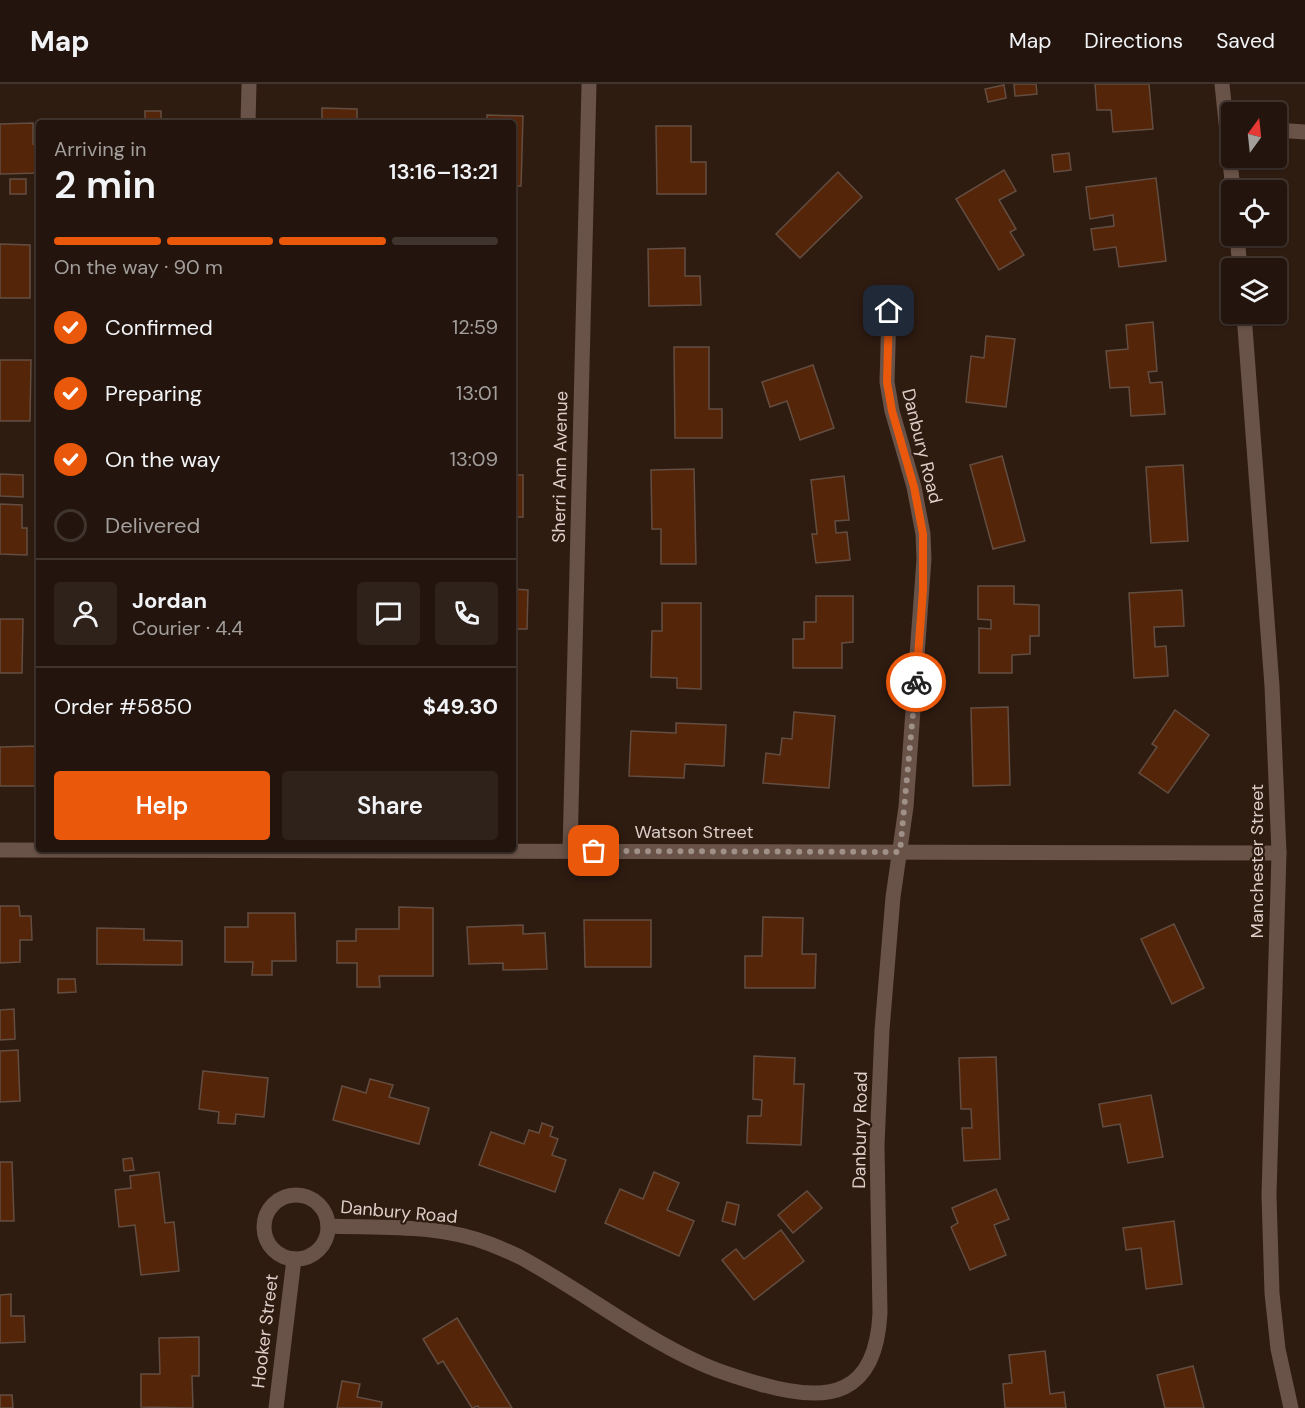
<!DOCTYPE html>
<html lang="en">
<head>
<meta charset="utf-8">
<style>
	:root { --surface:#23150d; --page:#2f221b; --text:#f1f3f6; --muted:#a39f9d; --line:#40342e; --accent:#ea580c }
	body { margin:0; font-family:"DM Sans",sans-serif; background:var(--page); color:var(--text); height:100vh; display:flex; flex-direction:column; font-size:22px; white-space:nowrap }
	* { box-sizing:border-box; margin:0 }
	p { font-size:20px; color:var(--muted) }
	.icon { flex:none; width:33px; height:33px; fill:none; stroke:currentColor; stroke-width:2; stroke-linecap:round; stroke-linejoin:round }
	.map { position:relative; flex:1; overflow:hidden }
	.drawer { position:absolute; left:36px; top:36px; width:480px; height:732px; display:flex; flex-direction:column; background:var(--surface); border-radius:6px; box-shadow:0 2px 4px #0004,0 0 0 2px var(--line) }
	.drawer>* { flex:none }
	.needle { width:39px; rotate:15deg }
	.tools { position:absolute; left:1221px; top:18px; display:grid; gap:12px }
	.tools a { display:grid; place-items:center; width:66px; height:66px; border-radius:6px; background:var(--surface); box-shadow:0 2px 4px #0004,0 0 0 2px var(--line); font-size:30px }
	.pin { position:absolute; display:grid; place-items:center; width:51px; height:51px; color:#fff; margin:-26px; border-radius:12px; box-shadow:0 3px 9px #0006 }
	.courier { position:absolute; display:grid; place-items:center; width:60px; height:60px; margin:-30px; border:4px solid #ea580c; border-radius:50%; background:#fff; color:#222; box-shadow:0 2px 8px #0007 }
	.head em { font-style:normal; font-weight:600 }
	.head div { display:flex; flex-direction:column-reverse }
	.head { display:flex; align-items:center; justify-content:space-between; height:102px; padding:0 18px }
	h1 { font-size:39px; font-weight:600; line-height:45px }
	.bar { display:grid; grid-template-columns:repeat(4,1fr); gap:9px 6px; align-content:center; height:72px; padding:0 18px }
	.bar i { height:8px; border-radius:4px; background:var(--line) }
	.bar .active { background:var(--accent) }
	.bar p { grid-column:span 4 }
	.line { display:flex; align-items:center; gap:15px; padding:0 18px; border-top:2px solid var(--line) }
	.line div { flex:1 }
	.round { display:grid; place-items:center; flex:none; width:63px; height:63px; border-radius:6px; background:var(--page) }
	ol { padding:0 18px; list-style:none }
	li { display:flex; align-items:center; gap:18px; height:66px }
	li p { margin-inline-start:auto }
	li .icon { padding:6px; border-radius:50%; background:var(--accent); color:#fff; stroke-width:4 }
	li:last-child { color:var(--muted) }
	li i { width:33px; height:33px; border:3px solid var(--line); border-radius:50% }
	.button { display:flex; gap:12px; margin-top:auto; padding:12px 18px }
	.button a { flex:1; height:69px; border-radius:6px; background:var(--accent); color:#fff; font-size:24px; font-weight:600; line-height:69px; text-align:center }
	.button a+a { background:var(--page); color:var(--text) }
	header { display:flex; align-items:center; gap:36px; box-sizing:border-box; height:84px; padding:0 30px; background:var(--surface); border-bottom:2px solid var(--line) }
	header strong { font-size:28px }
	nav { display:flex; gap:33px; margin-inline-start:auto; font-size:21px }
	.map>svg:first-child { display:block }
	.building { fill:#542509; stroke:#634d41; stroke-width:1.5 }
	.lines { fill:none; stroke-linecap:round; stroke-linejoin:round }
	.minor { stroke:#695247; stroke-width:15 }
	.tertiary { stroke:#695247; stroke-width:15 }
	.done { stroke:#9f9088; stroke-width:6; stroke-dasharray:0 10.8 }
	.route { stroke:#ea580c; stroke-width:8 }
	.labels { text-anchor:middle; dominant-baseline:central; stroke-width:4.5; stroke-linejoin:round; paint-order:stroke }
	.street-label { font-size:18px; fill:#dccec8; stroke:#2f1c11 }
</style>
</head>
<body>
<header>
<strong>Map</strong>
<nav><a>Map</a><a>Directions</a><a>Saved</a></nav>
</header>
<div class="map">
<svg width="1305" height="1324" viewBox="0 0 1305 1324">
	<rect width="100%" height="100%" fill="#2f1c11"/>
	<g class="building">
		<path d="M1014 0H1036L1037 10 1015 12Z"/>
		<path d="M1095 0H1149L1153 45 1113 48 1111 26H1097Z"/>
		<path d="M1004 1 1006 14 988 18 985 5Z"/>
		<path d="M322 24 357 25V39H322Z"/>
		<rect x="145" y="27" width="16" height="12"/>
		<path d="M487 31 523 32 521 102H513V39H487Z"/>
		<path d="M33 39V60L39 59V89L0 90V40Z"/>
		<path d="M656 42H691V78H706V110H657Z"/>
		<path d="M1069 69 1071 86 1054 88 1052 71Z"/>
		<path d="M1004 86 1016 107 999 116 1016 145 1010 148 1024 171 999 186 956 115Z"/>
		<path d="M838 88 862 113 800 174 776 150Z"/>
		<path d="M1156 94 1166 177 1119 183 1116 163 1094 166 1091 145 1114 142 1113 131 1090 135 1086 103Z"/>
		<rect x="10" y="95" width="16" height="15"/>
		<path d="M0 160 30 161V214H0Z"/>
		<path d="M685 164V192H700L701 221 649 222 648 165Z"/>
		<path d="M1153 238 1157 287 1148 288 1150 299 1162 298 1165 330 1131 332 1129 303 1110 304 1106 267 1128 265 1126 241Z"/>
		<path d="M986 252 1015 255 1006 323 966 318 971 272 984 274Z"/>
		<path d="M674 263H709V325H722V354H675Z"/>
		<path d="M513 267H517L516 350H513Z"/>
		<path d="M0 276H31L30 337H0Z"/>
		<path d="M813 281 834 344 800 356 787 317 770 323 762 298Z"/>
		<path d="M1002 372 1025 457 993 465 970 381Z"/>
		<path d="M1183 381 1188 457 1151 459 1146 383Z"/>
		<path d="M694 385 696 480H661V445H652L651 386Z"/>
		<path d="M0 390 23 391V413L0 412Z"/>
		<rect x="513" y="391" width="10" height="42"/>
		<path d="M844 392 849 436 835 437 836 449 847 448 850 476 816 479 812 450H817L811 396Z"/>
		<path d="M0 420 22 421V444H27V471L0 470Z"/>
		<path d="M978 502H1014V520L1039 521V552H1030V570L1012 571V589H979V544L991 545V536L978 535Z"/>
		<path d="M513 505 528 506 527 545H513Z"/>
		<path d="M1182 506 1184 542 1154 543 1155 563 1166 562 1168 592 1134 594 1129 509Z"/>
		<path d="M816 512H853V558L842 559V584H793V555H804V538H816Z"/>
		<path d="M662 519H701V605L677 604V594L651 593 652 547H662Z"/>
		<path d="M0 535H23L22 589H0Z"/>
		<path d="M1008 623 1010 701 973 702 971 624Z"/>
		<path d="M1175 626 1209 651 1168 709 1139 689 1157 663 1152 660Z"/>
		<path d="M794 628 835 632 829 704 763 699 766 669 780 671 782 654 792 655Z"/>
		<path d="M676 639 726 641 724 682 685 680 684 694 629 692 631 647 676 649Z"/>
		<path d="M39 662V702H0V663Z"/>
		<path d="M0 822H19L20 832H31L32 856H20V878L0 879Z"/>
		<path d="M399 823 433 824V892H379L380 903H357V879H337V857H356V845H399Z"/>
		<path d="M248 829H295L296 877H272V891H252L253 878H225V843H248Z"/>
		<path d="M763 833 803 834 802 870H816L815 904H745V872H762Z"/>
		<path d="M584 836H651V883H585Z"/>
		<path d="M1174 840 1204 904 1172 920 1141 855Z"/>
		<path d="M523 841V850L545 849 547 885 503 886V879L469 880 467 843Z"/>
		<path d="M97 844 144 845V856L182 857V881L97 880Z"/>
		<path d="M58 895H75L76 908 58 909Z"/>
		<path d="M14 925 15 955 0 956V926Z"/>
		<path d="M18 966 20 1017 0 1018V967Z"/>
		<path d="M754 972 795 974 794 1000H804L801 1061 747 1059 748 1032H761L762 1016 753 1015Z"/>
		<path d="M996 973 1000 1075 964 1077 962 1044H972L971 1025H961L959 974Z"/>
		<path d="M203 987 268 994 264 1033 236 1030 235 1040 218 1039 219 1028 199 1025Z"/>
		<path d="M370 995 393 1001 389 1013 429 1024 419 1060 333 1036 342 1002 366 1009Z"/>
		<path d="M1151 1011 1163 1073 1128 1079 1120 1040 1103 1043 1099 1020Z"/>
		<path d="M542 1039 553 1043 550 1052 558 1055 552 1071 566 1076 555 1108 479 1081 491 1048 524 1060 529 1046 539 1049Z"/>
		<path d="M132 1074 134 1086 124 1087 123 1075Z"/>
		<path d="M0 1078H12L14 1137H0Z"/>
		<path d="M159 1088 165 1139 174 1138 179 1187 141 1191 135 1141 119 1143 115 1106 131 1104 130 1092Z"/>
		<path d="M654 1088 679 1099 667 1126 694 1137 679 1172 605 1139 620 1105 643 1115Z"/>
		<path d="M996 1105 1009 1135 994 1141 1006 1171 970 1186 951 1143 958 1139 952 1124Z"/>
		<path d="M807 1107 822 1124 793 1149 778 1131Z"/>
		<path d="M727 1118 739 1121 735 1141 722 1137Z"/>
		<path d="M1174 1137 1182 1200 1146 1205 1141 1164 1126 1166 1123 1144Z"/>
		<path d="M781 1146 804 1177 754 1216 722 1176 736 1165 744 1175Z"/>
		<path d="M11 1210V1232H24L25 1258 0 1259V1211Z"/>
		<path d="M457 1234 512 1324H479L478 1322 472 1324 443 1277 438 1280 423 1255Z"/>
		<path d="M199 1253V1292H192L193 1324 141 1323V1290H160L159 1254Z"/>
		<path d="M1045 1267 1050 1310 1064 1308 1066 1324H1005L1003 1300 1012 1299 1009 1271Z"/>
		<path d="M1193 1282 1204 1324H1165L1157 1291Z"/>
		<path d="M342 1297 360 1300 357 1313 382 1318 381 1324H337Z"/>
		<path d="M0 1311H12L13 1324H0Z"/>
	</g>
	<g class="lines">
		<g class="minor">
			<path d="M248 39 249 0"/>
			<path d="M1276 46 1305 48"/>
			<path d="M0 766 1279 769"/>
			<path d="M570 767 589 0"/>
			<circle cx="296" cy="1143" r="32"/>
			<path d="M328 1142C381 1144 440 1140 490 1160 500 1164 510 1168 520 1173 581 1206 636 1250 700 1279 719 1288 740 1294 760 1300 829 1320 876 1312 880 1229L877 1061 882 946 893 813 906 723 924 475 923 450 914 403 892 327 887 298 889 227"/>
			<path d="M276 1324 294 1175"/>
		</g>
		<g class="tertiary">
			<path d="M1222 0 1233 106"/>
			<path d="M1237 152 1240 184"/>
			<path d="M1244 230 1272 602 1279 769 1269 1111 1272 1209 1278 1265 1291 1324"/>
		</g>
	</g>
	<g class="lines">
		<path class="done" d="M594 767 900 768 916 598"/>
		<path class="route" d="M889 227 887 298 892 327 914 403 923 450V506L916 598"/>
	</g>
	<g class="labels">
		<g class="street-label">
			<text transform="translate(922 362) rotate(76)">Danbury Road</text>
			<text transform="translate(560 383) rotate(-89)">Sherri Ann Avenue</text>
			<text x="694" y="748">Watson Street</text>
			<text transform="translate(1257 777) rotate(-90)">Manchester Street</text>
			<text transform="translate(860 1046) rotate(-89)">Danbury Road</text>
			<text transform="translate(399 1128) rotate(5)">Danbury Road</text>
			<text transform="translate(265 1247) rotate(-83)">Hooker Street</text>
		</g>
	</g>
</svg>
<div class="tools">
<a><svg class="needle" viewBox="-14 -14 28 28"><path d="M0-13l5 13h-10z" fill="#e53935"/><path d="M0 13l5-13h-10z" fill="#a39f9d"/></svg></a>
<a><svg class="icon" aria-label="locate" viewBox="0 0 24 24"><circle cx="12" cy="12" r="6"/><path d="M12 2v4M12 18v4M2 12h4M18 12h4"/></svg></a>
<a><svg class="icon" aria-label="layers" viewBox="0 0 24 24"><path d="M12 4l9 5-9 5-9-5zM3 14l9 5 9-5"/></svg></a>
</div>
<div class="pin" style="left:594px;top:767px;background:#ea580c"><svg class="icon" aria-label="bag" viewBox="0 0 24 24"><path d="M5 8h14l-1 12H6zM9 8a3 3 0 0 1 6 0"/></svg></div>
<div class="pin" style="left:889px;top:227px;background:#1f2937"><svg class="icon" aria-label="home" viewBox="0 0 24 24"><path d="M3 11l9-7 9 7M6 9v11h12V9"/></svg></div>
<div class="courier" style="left:916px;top:598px"><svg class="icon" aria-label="bike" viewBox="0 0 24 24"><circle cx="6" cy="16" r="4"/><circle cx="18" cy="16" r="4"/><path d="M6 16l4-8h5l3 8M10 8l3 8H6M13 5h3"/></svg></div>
<section class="drawer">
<div class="head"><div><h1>2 min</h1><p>Arriving in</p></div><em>13:16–13:21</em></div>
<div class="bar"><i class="active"></i><i class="active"></i><i class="active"></i><i></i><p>On the way · 90 m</p></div>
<ol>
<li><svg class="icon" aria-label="check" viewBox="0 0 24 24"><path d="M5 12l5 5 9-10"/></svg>Confirmed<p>12:59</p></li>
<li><svg class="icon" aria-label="check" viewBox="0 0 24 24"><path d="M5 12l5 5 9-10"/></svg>Preparing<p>13:01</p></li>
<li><svg class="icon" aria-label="check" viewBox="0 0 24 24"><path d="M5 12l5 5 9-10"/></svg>On the way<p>13:09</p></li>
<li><i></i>Delivered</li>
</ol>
<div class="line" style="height:108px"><a class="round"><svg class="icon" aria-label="person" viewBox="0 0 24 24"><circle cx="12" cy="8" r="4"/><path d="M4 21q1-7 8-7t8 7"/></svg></a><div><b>Jordan</b><p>Courier · 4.4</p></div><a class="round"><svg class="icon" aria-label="chat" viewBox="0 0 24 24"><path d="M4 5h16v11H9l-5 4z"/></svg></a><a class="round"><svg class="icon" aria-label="phone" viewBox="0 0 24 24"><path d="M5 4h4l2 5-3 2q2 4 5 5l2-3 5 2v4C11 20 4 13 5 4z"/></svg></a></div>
<div class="line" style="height:78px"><div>Order #5850</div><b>$49.30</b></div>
<div class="button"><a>Help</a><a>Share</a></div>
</section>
</div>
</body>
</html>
